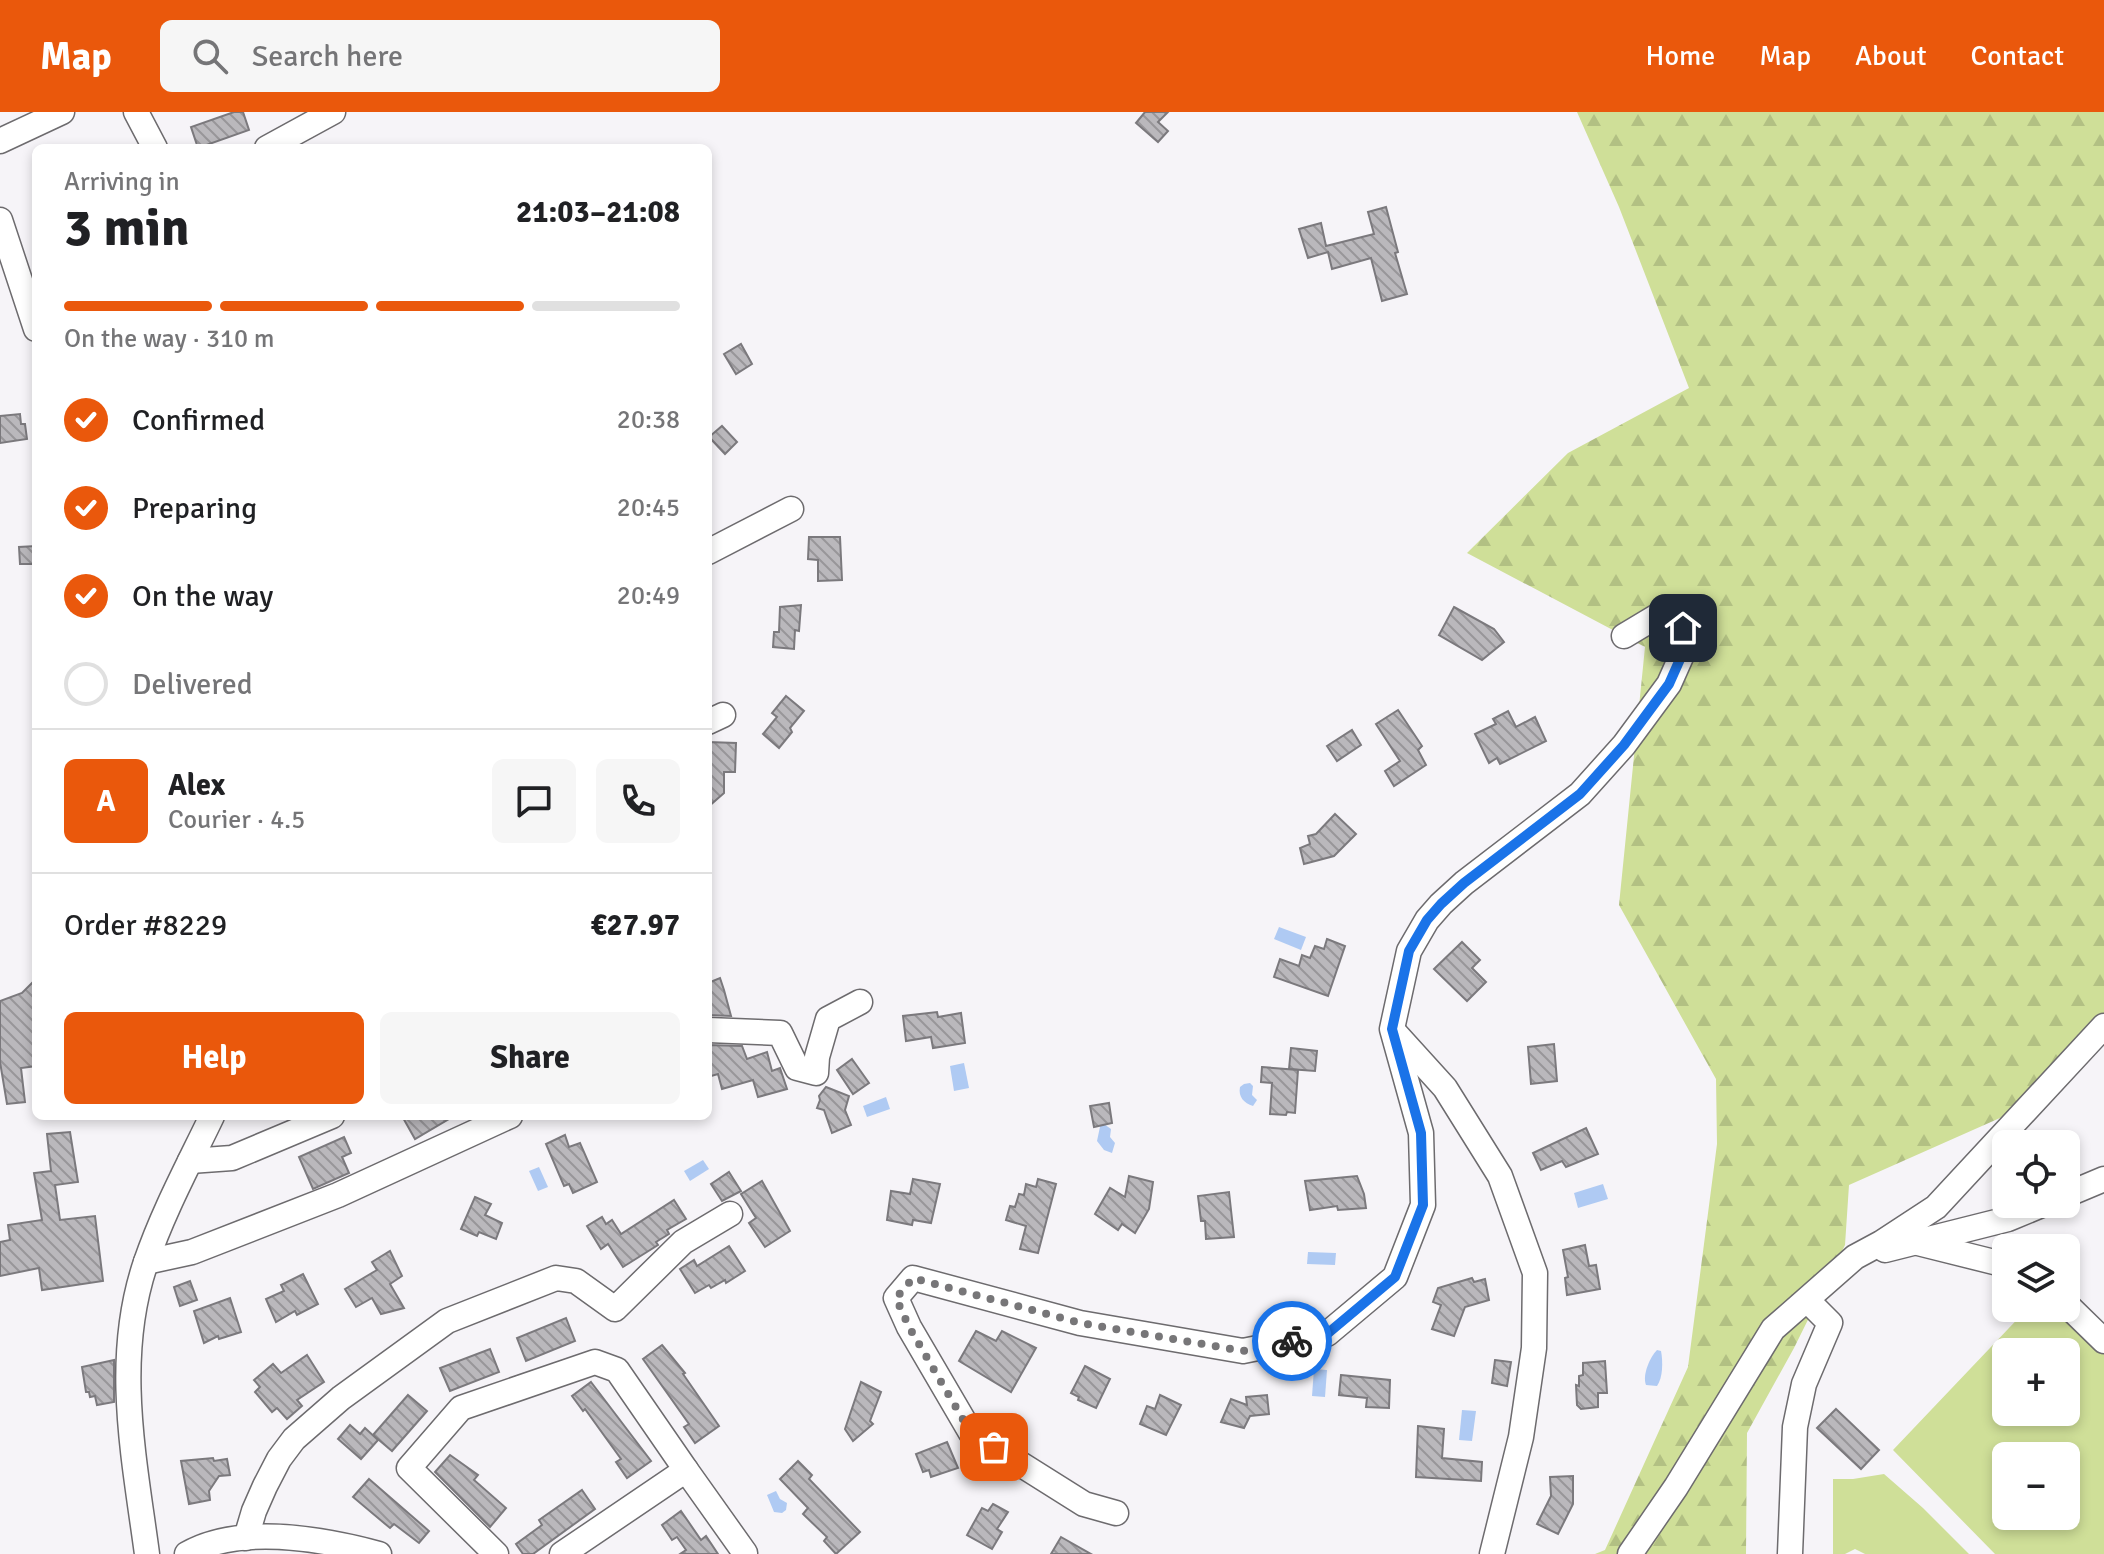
<!DOCTYPE html>
<html lang="en">
<head>
<meta charset="utf-8">
<style>
	:root { --surface:#fff; --page:#f6f6f6; --text:#202124; --muted:#757577; --line:#e0e0e0; --accent:#ea580c }
	body { margin:0; font-family:Signika,sans-serif; background:var(--page); color:var(--text); height:100vh; display:flex; flex-direction:column; font-size:30px; white-space:nowrap }
	* { box-sizing:border-box; margin:0 }
	p { font-size:26px; color:var(--muted) }
	.icon { flex:none; width:44px; height:44px; fill:none; stroke:currentColor; stroke-width:2; stroke-linecap:round; stroke-linejoin:round }
	.map { position:relative; flex:1; overflow:hidden }
	.details { position:absolute; left:32px; top:32px; width:680px; height:976px; display:flex; flex-direction:column; background:var(--surface); border-radius:12px; box-shadow:0 4px 12px #0003 }
	.details>* { flex:none }
	.buttons { position:absolute; left:1992px; top:1018px; display:grid; gap:16px }
	.buttons a { display:grid; place-items:center; width:88px; height:88px; border-radius:12px; background:var(--surface); box-shadow:0 4px 12px #0003; font-size:40px }
	.pin { position:absolute; display:grid; place-items:center; width:68px; height:68px; color:#fff; margin:-34px; border-radius:16px; box-shadow:0 4px 12px #0006 }
	.courier { position:absolute; display:grid; place-items:center; width:80px; height:80px; margin:-40px; border:6px solid #1a73e8; border-radius:50%; background:#fff; color:#222; box-shadow:0 2px 10px #0007 }
	.summary em { font-style:normal; font-weight:700 }
	.summary div { display:flex; flex-direction:column-reverse }
	.summary { display:flex; align-items:center; justify-content:space-between; height:136px; padding:0 32px }
	h1 { font-size:52px; font-weight:700; line-height:60px }
	.bar { display:grid; grid-template-columns:repeat(4,1fr); gap:12px 8px; align-content:center; height:96px; padding:0 32px }
	.bar i { height:10px; border-radius:6px; background:var(--line) }
	.bar .selected { background:var(--accent) }
	.bar p { grid-column:span 4 }
	.line { display:flex; align-items:center; gap:20px; padding:0 32px; border-top:2px solid var(--line) }
	.line div { flex:1 }
	.round { display:grid; place-items:center; flex:none; width:84px; height:84px; border-radius:12px; background:var(--page) }
	ol { padding:0 32px; list-style:none }
	li { display:flex; align-items:center; gap:24px; height:88px }
	li p { margin-inline-start:auto }
	li .icon { padding:8px; border-radius:50%; background:var(--accent); color:#fff; stroke-width:4 }
	li:last-child { color:var(--muted) }
	li i { width:44px; height:44px; border:4px solid var(--line); border-radius:50% }
	.cta { display:flex; gap:16px; margin-top:auto; padding:16px 32px }
	.cta a { flex:1; height:92px; border-radius:12px; background:var(--accent); color:#fff; font-size:32px; font-weight:700; line-height:92px; text-align:center }
	.cta a+a { background:var(--page); color:var(--text) }
	header { display:flex; align-items:center; gap:48px; box-sizing:border-box; height:112px; padding:0 40px; background:var(--accent); color:#fff }
	header strong { font-size:38px }
	nav { display:flex; gap:44px; margin-inline-start:auto; font-size:28px }
	.search { width:560px; height:72px; background:var(--page); display:flex; align-items:center; gap:20px; box-sizing:border-box; padding:0 28px; border-radius:12px; color:var(--muted); font-size:30px }
	.map>svg:first-child { display:block }
	.forest { fill:url(#forest-firs) }
	.park { fill:#cfdf98; fill-rule:evenodd }
	.water { fill:#afcaf3 }
	.building { fill:url(#building-back-hatch); stroke:#7b797d; stroke-width:2 }
	.lines { fill:none; stroke-linecap:round; stroke-linejoin:round }
	.minor-casing { stroke:#6d6b6e; stroke-width:27 }
	.minor { stroke:#fff; stroke-width:24 }
	.done { stroke:#777678; stroke-width:8; stroke-dasharray:0 14.4 }
	.route { stroke:#1a73e8; stroke-width:10 }
</style>
</head>
<body>
<header>
<strong>Map</strong>
<div class="search"><svg class="icon" aria-label="search" viewBox="0 0 24 24"><circle cx="10" cy="10" r="6"/><path d="M15 15l6 6"/></svg>Search here</div>
<nav><a>Home</a><a>Map</a><a>About</a><a>Contact</a></nav>
</header>
<div class="map">
<svg width="2104" height="1442" viewBox="0 0 2104 1442">
	<defs>
		<pattern id="forest-firs" width="22" height="20" patternUnits="userSpaceOnUse" patternTransform="scale(2)"><rect width="22" height="20" fill="#cfdf98"/><path d="M5 1l3.5 6h-7zM16 11l3.5 6h-7z" fill="#b2c083"/></pattern>
		<pattern id="building-back-hatch" width="6" height="6" patternUnits="userSpaceOnUse" patternTransform="scale(2)"><rect width="6" height="6" fill="#bab8bc"/><path d="M-1 5l2 2M0 0l6 6M5-1l2 2" fill="none" stroke="#989699"/></pattern>
	</defs>
	<rect width="100%" height="100%" fill="#f6f4f8"/>
	<path class="forest" d="M1577 0H2104V908L2018 998 1849 1073 1845 1133 1794 1236 1747 1321 1746 1442H1595L1605 1438 1688 1255 1717 1032 1716 967 1619 793 1645 535 1467 441 1568 341 1689 276 1619 95Z"/>
	<g class="park">
		<path d="M2066 1177 2104 1213V1442H1995L1893 1338 2028 1196H2066ZM2006 1240H2066V1300H2006ZM2006 1344H2066V1404H2006Z"/>
		<path d="M1884 1362 1923 1396 1969 1442H1865L1855 1437 1845 1442H1833V1367H1853Z"/>
	</g>
	<g class="water">
		<path d="M1279 815 1306 825 1301 838 1274 827Z"/>
		<path d="M964 951 969 976 954 979 950 954Z"/>
		<path d="M1244 972 1250 971 1253 974 1252 983 1257 988 1253 994C1244 991 1238 985 1240 975Z"/>
		<path d="M886 985 890 997 867 1005 863 994Z"/>
		<path d="M1101 1010 1111 1017 1110 1025 1115 1031 1112 1041 1104 1038 1097 1029Z"/>
		<path d="M703 1048 709 1057 690 1069 684 1059Z"/>
		<path d="M539 1055 548 1075 538 1079 529 1059Z"/>
		<path d="M1603 1072 1608 1087 1578 1096 1574 1081Z"/>
		<path d="M1308 1140 1336 1141 1335 1153 1307 1152Z"/>
		<path d="M1657 1238 1661 1239C1663 1249 1663 1266 1657 1274L1646 1273C1642 1263 1650 1245 1657 1238Z"/>
		<path d="M1314 1257 1327 1258 1325 1285 1312 1284Z"/>
		<path d="M1462 1298 1476 1299 1472 1329 1459 1328Z"/>
		<path d="M776 1379 780 1387 787 1391 786 1398 782 1401 774 1400 767 1383Z"/>
	</g>
	<g class="building">
		<path d="M234 0H243L249 18 198 36 191 15Z"/>
		<path d="M1145 0H1168L1158 10 1168 19 1158 30 1136 11Z"/>
		<path d="M1386 95 1398 140 1395 141 1407 182 1382 189 1371 146 1332 157 1328 140 1308 146 1299 117 1321 111 1326 134 1374 122 1368 100Z"/>
		<path d="M741 232 752 252 736 262 724 242Z"/>
		<path d="M20 302 21 312H25L27 327 0 331V304Z"/>
		<path d="M722 314 737 330 725 342 709 325Z"/>
		<path d="M809 425H840L842 468 818 469V448L808 447Z"/>
		<path d="M36 434V452H20L19 435Z"/>
		<path d="M801 493 799 519 795 518 794 537 773 535 774 520H779L780 495Z"/>
		<path d="M1454 495 1494 517 1504 530 1482 548 1439 523Z"/>
		<path d="M786 584 804 599 790 616 792 620 779 636 763 622 777 605 772 601Z"/>
		<path d="M1398 598 1422 634 1418 638 1426 653 1394 674 1385 659 1400 649 1376 612Z"/>
		<path d="M1508 599 1516 615 1535 605 1546 629 1500 652 1497 646 1489 651 1475 622 1496 612 1493 607Z"/>
		<path d="M1352 618 1361 633 1337 649 1327 634Z"/>
		<path d="M708 630 736 631 735 660H724V681L708 695Z"/>
		<path d="M1335 702 1356 722 1334 744 1304 752 1300 736 1310 732 1308 724 1316 722Z"/>
		<path d="M1327 827 1345 834 1328 884 1274 865 1280 847 1299 854 1302 843 1310 846 1315 834 1324 837Z"/>
		<path d="M1462 830 1480 848 1472 856 1486 870 1467 889 1434 857Z"/>
		<path d="M720 866 724 878 731 904 708 903V871Z"/>
		<path d="M36 867V954L21 956 25 990 7 992 0 950V889L22 881Z"/>
		<path d="M937 900 938 905 961 901 965 931 933 936 931 925 906 929 903 904Z"/>
		<path d="M1554 932 1557 969 1531 972 1528 935Z"/>
		<path d="M708 933 742 934 747 947 767 940 772 959 780 956 787 977 758 985 753 968 722 977 718 962 708 965Z"/>
		<path d="M1291 936 1317 939 1315 959 1289 957Z"/>
		<path d="M852 947 869 971 853 982 837 958Z"/>
		<path d="M1262 955 1298 958 1295 1001 1287 1000 1286 1003 1270 1002 1272 971 1261 970Z"/>
		<path d="M826 975 849 984 845 998 851 1013 832 1021 824 998 817 996 820 988 819 984Z"/>
		<path d="M1109 991 1112 1011 1094 1015 1090 994Z"/>
		<path d="M402 1004H454L415 1027Z"/>
		<path d="M1586 1016 1598 1042 1566 1055 1562 1049 1541 1058 1533 1041Z"/>
		<path d="M70 1020 78 1070 55 1073 60 1108 95 1104 103 1169 42 1178 39 1156 0 1164V1130L10 1128 8 1113 42 1108 34 1061 51 1059 47 1022Z"/>
		<path d="M565 1023 569 1035 580 1031 597 1070 573 1081 569 1072 564 1074 546 1032Z"/>
		<path d="M344 1025 351 1041 342 1045 349 1061 313 1077 299 1045Z"/>
		<path d="M729 1060 741 1079 722 1089 711 1072Z"/>
		<path d="M1129 1064 1153 1070 1149 1097 1135 1121 1122 1112 1118 1118 1095 1102 1110 1076 1125 1085Z"/>
		<path d="M1357 1064 1364 1082 1366 1096 1338 1098 1337 1094 1310 1098 1305 1069Z"/>
		<path d="M913 1067 940 1072 931 1111 913 1108 912 1113 887 1108 891 1079 910 1082Z"/>
		<path d="M1038 1067 1056 1072 1038 1141 1020 1137 1026 1114 1006 1108 1010 1094 1015 1095 1019 1082 1024 1083 1026 1072 1036 1075Z"/>
		<path d="M762 1069 790 1119 765 1135 749 1111 756 1106 741 1082Z"/>
		<path d="M1229 1080 1234 1125 1206 1127 1205 1109H1201L1198 1084Z"/>
		<path d="M475 1085 491 1092 485 1103 502 1111 496 1127 479 1120 477 1124 461 1117Z"/>
		<path d="M674 1088 686 1107 667 1118 669 1122 656 1130 658 1133 623 1155 608 1132 601 1137 587 1114 602 1105 606 1112 612 1108 621 1122Z"/>
		<path d="M1585 1133 1589 1154 1596 1153 1600 1177 1567 1183 1565 1166 1568 1165 1563 1138Z"/>
		<path d="M729 1134 745 1159 726 1171 725 1168 711 1176 709 1173 695 1181 680 1157 694 1148 697 1154Z"/>
		<path d="M390 1139 402 1164 390 1172 404 1196 381 1202 372 1186 356 1195 345 1177 377 1158 372 1150Z"/>
		<path d="M303 1162 318 1192 297 1203 295 1199 276 1210 266 1187 284 1179 281 1173Z"/>
		<path d="M1472 1166 1474 1170 1485 1167 1489 1188 1465 1195 1454 1224 1432 1217 1441 1193 1433 1190 1438 1176Z"/>
		<path d="M190 1169 197 1188 180 1194 174 1175Z"/>
		<path d="M230 1186 241 1220 219 1227 218 1224 204 1231 194 1199Z"/>
		<path d="M566 1206 575 1229 526 1249 517 1226Z"/>
		<path d="M976 1219 996 1229 1002 1219 1036 1236 1011 1280 959 1249Z"/>
		<path d="M662 1233 685 1261 683 1262 719 1314 695 1331 684 1315 689 1312 643 1247Z"/>
		<path d="M490 1237 499 1260 450 1279 440 1256Z"/>
		<path d="M307 1243 324 1270 297 1288 302 1294 287 1307 277 1296 272 1300 255 1280 260 1275 254 1268 273 1252 281 1261Z"/>
		<path d="M114 1248V1290L97 1293 95 1284 90 1285 89 1280H86L82 1255Z"/>
		<path d="M1495 1248 1511 1250 1507 1274 1492 1271Z"/>
		<path d="M1605 1249 1607 1281H1598V1295L1581 1297 1577 1293 1576 1273 1579 1274V1264L1583 1263V1251Z"/>
		<path d="M1085 1254 1110 1267 1096 1296 1078 1288 1079 1285 1071 1281Z"/>
		<path d="M1341 1263 1390 1268 1389 1296 1366 1295 1367 1286 1339 1283Z"/>
		<path d="M591 1270 651 1349 627 1366 616 1350 621 1347 585 1297 583 1299 572 1284Z"/>
		<path d="M861 1270 881 1280 870 1309 873 1312 853 1329 845 1317Z"/>
		<path d="M408 1283 427 1299 392 1339 373 1323Z"/>
		<path d="M1160 1283 1181 1293 1166 1323 1140 1312 1147 1294 1155 1297Z"/>
		<path d="M1267 1283 1269 1302 1250 1304 1244 1316 1221 1310 1231 1287 1247 1293 1246 1285Z"/>
		<path d="M1836 1297 1879 1338 1861 1357 1817 1316Z"/>
		<path d="M350 1313 360 1322 365 1316 378 1328 361 1347 338 1327Z"/>
		<path d="M1418 1314 1444 1317 1442 1346 1482 1350 1481 1369 1416 1365Z"/>
		<path d="M947 1330 958 1356 931 1365 929 1358 923 1360 916 1342Z"/>
		<path d="M450 1343 478 1363 474 1368 506 1396 490 1415 435 1360Z"/>
		<path d="M213 1346 214 1349 227 1347 230 1363 219 1364 209 1379 210 1388 189 1392 181 1349Z"/>
		<path d="M798 1349 812 1363 809 1367 860 1420 836 1442 824 1429 827 1425 803 1402 808 1396 780 1367Z"/>
		<path d="M1573 1364V1392L1558 1422 1537 1412 1551 1384 1550 1365Z"/>
		<path d="M369 1367 429 1419 419 1431 394 1412 390 1416 353 1385Z"/>
		<path d="M582 1378 595 1397 533 1442H523L516 1432 542 1413 539 1408Z"/>
		<path d="M993 1392 1008 1400 997 1417 1002 1420 992 1437 967 1423 982 1396 988 1399Z"/>
		<path d="M681 1399 701 1428 706 1424 718 1442H680L686 1438 677 1425 672 1428 662 1413Z"/>
		<path d="M1061 1425 1091 1442H1051Z"/>
	</g>
	<g class="lines">
		<g class="minor-casing">
			<g id="minor">
				<path d="M136 0 155 36"/>
				<path d="M0 29 62 0"/>
				<path d="M267 36 333 0"/>
				<path d="M0 108 36 217"/>
				<path d="M708 440 791 397"/>
				<path d="M708 610 723 603"/>
				<path d="M708 918 780 921 797 956 816 961 817 945 828 907 860 890"/>
				<path d="M1396 922 1445 976 1500 1064 1535 1161 1534 1236 1521 1325 1492 1442"/>
				<path d="M190 1049 232 1046 332 1004"/>
				<path d="M2066 1083 2104 1067"/>
				<path d="M1918 1131 2006 1153"/>
				<path d="M1885 1138 2008 1107 2044 1092"/>
				<path d="M146 1150 192 1140 338 1083 510 1004"/>
				<path d="M2066 1192 2104 1229"/>
				<path d="M686 1358 745 1441"/>
				<path d="M1116 1401 1084 1392 971 1321 909 1215 896 1186 913 1166 1080 1211 1243 1239 1327 1222 1395 1165 1423 1093 1421 1021 1392 917 1409 839 1427 808 1441 792 1464 771 1580 682 1624 633 1669 572 1685 536 1683 516 1659 503 1624 524"/>
				<path d="M246 1426 254 1399 265 1374 279 1347 294 1327 341 1286 447 1209 556 1166 576 1169 615 1197 683 1130 730 1102"/>
				<path d="M147 1442C134 1345 113 1246 146 1150 163 1100 189 1052 212 1004"/>
				<path d="M187 1442C240 1412 323 1427 379 1442"/>
				<path d="M496 1442 409 1356 461 1296 595 1250 617 1258 686 1358 562 1442"/>
				<path d="M1630 1442 1676 1375 1773 1217 1855 1145 1881 1131 1936 1095 2104 914"/>
				<path d="M1790 1442 1795 1315 1804 1272 1830 1211 1807 1188"/>
			</g>
		</g>
		<use href="#minor" class="minor"/>
	</g>
	<g class="lines">
		<path class="done" d="M994 1335 971 1321 909 1215 896 1186 913 1166 1080 1211 1243 1239 1292 1229"/>
		<path class="route" d="M1292 1229 1327 1222 1395 1165 1423 1093 1421 1021 1392 917 1409 839 1427 808 1441 792 1464 771 1580 682 1624 633 1669 572 1685 536 1683 516"/>
	</g>
</svg>
<div class="buttons">
<a><svg class="icon" aria-label="locate" viewBox="0 0 24 24"><circle cx="12" cy="12" r="6"/><path d="M12 2v4M12 18v4M2 12h4M18 12h4"/></svg></a>
<a><svg class="icon" aria-label="layers" viewBox="0 0 24 24"><path d="M12 4l9 5-9 5-9-5zM3 14l9 5 9-5"/></svg></a>
<a>+</a>
<a>−</a>
</div>
<div class="pin" style="left:994px;top:1335px;background:#ea580c"><svg class="icon" aria-label="bag" viewBox="0 0 24 24"><path d="M5 8h14l-1 12H6zM9 8a3 3 0 0 1 6 0"/></svg></div>
<div class="pin" style="left:1683px;top:516px;background:#1f2937"><svg class="icon" aria-label="home" viewBox="0 0 24 24"><path d="M3 11l9-7 9 7M6 9v11h12V9"/></svg></div>
<div class="courier" style="left:1292px;top:1229px"><svg class="icon" aria-label="bike" viewBox="0 0 24 24"><circle cx="6" cy="16" r="4"/><circle cx="18" cy="16" r="4"/><path d="M6 16l4-8h5l3 8M10 8l3 8H6M13 5h3"/></svg></div>
<section class="details">
<div class="summary"><div><h1>3 min</h1><p>Arriving in</p></div><em>21:03–21:08</em></div>
<div class="bar"><i class="selected"></i><i class="selected"></i><i class="selected"></i><i></i><p>On the way · 310 m</p></div>
<ol>
<li><svg class="icon" aria-label="check" viewBox="0 0 24 24"><path d="M5 12l5 5 9-10"/></svg>Confirmed<p>20:38</p></li>
<li><svg class="icon" aria-label="check" viewBox="0 0 24 24"><path d="M5 12l5 5 9-10"/></svg>Preparing<p>20:45</p></li>
<li><svg class="icon" aria-label="check" viewBox="0 0 24 24"><path d="M5 12l5 5 9-10"/></svg>On the way<p>20:49</p></li>
<li><i></i>Delivered</li>
</ol>
<div class="line" style="height:144px"><b class="round" style="background:var(--accent);color:#fff">A</b><div><b>Alex</b><p>Courier · 4.5</p></div><a class="round"><svg class="icon" aria-label="chat" viewBox="0 0 24 24"><path d="M4 5h16v11H9l-5 4z"/></svg></a><a class="round"><svg class="icon" aria-label="phone" viewBox="0 0 24 24"><path d="M5 4h4l2 5-3 2q2 4 5 5l2-3 5 2v4C11 20 4 13 5 4z"/></svg></a></div>
<div class="line" style="height:104px"><div>Order #8229</div><b>€27.97</b></div>
<div class="cta"><a>Help</a><a>Share</a></div>
</section>
</div>
</body>
</html>
